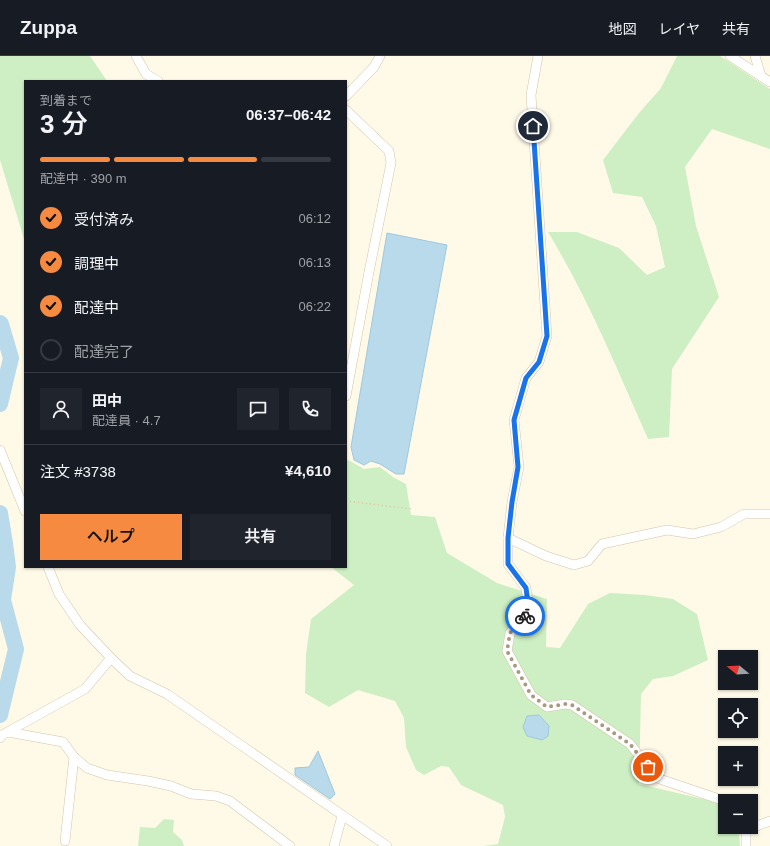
<!DOCTYPE html>
<html lang="ja">
<head>
<meta charset="utf-8">
<style>
	:root { --surface:#171b24; --page:#20242c; --text:#f1f3f6; --muted:#9ea1a6; --line:#363941; --accent:#f58a40 }
	body { margin:0; font-family:Helvetica,"Noto Sans JP",sans-serif; background:var(--page); color:var(--text); height:100vh; display:flex; flex-direction:column; font-size:15px; white-space:nowrap }
	* { box-sizing:border-box; margin:0 }
	p { font-size:13px; color:var(--muted) }
	.icon { flex:none; width:22px; height:22px; fill:none; stroke:currentColor; stroke-width:2; stroke-linecap:round; stroke-linejoin:round }
	.map { position:relative; flex:1; overflow:hidden }
	.details { position:absolute; left:24px; top:24px; width:323px; height:488px; display:flex; flex-direction:column; background:var(--surface); border-radius:0px; box-shadow:0 1px 3px #0004 }
	.details>* { flex:none }
	.needle { width:26px; rotate:288deg }
	.tools { position:absolute; left:718px; top:594px; display:grid; gap:8px }
	.tools a { display:grid; place-items:center; width:40px; height:40px; border-radius:0px; background:var(--surface); box-shadow:0 1px 3px #0004; font-size:20px }
	.pin { position:absolute; display:grid; place-items:center; width:34px; height:34px; color:#fff; margin:-17px; border:2px solid #fff; border-radius:50%; box-shadow:0 1px 4px #0007 }
	.courier { position:absolute; display:grid; place-items:center; width:40px; height:40px; margin:-20px; border:3px solid #1a73e8; border-radius:50%; background:#fff; color:#222; box-shadow:0 1px 5px #0007 }
	.headline em { font-style:normal; font-weight:600 }
	.headline div { display:flex; flex-direction:column-reverse }
	.headline { display:flex; align-items:center; justify-content:space-between; height:68px; padding:0 16px }
	h1 { font-size:26px; font-weight:600; line-height:30px }
	.bar { display:grid; grid-template-columns:repeat(4,1fr); gap:6px 4px; align-content:center; height:48px; padding:0 16px }
	.bar i { height:5px; border-radius:3px; background:var(--line) }
	.bar .current { background:var(--accent) }
	.bar p { grid-column:span 4 }
	.line { display:flex; align-items:center; gap:10px; padding:0 16px; border-top:1px solid var(--line) }
	.line div { flex:1 }
	.round { display:grid; place-items:center; flex:none; width:42px; height:42px; border-radius:0px; background:var(--page) }
	ol { padding:0 16px; list-style:none }
	li { display:flex; align-items:center; gap:12px; height:44px }
	li p { margin-inline-start:auto }
	li .icon { padding:4px; border-radius:50%; background:var(--accent); color:#111; stroke-width:4 }
	li:last-child { color:var(--muted) }
	li i { width:22px; height:22px; border:2px solid var(--line); border-radius:50% }
	.primary-button { display:flex; gap:8px; margin-top:auto; padding:8px 16px }
	.primary-button a { flex:1; height:46px; border-radius:0px; background:var(--accent); color:#111; font-size:16px; font-weight:600; line-height:46px; text-align:center }
	.primary-button a+a { background:var(--page); color:var(--text) }
	header { display:flex; align-items:center; gap:24px; box-sizing:border-box; height:56px; padding:0 20px; background:var(--surface); border-bottom:1px solid var(--line) }
	header strong { font-size:19px }
	nav { display:flex; gap:22px; margin-inline-start:auto; font-size:14px }
	.map>svg:first-child { display:block }
	.green { fill:#cdefc3 }
	.water { fill:#b9daeb; stroke:#9ec8de }
	.lines { fill:none; stroke-linecap:round; stroke-linejoin:round }
	.river { stroke:#b9daeb; stroke-width:16 }
	.minor-casing { stroke:#d3c4ab; stroke-width:10 }
	.path { stroke:#ddc29e; stroke-width:1.5; stroke-dasharray:1 3; stroke-linecap:butt }
	.minor { stroke:#fff; stroke-width:9 }
	.done { stroke:#aa9880; stroke-width:4; stroke-dasharray:0 7.2 }
	.route { stroke:#1a73e8; stroke-width:5 }
</style>
</head>
<body>
<header>
<strong>Zuppa</strong>
<nav><a>地図</a><a>レイヤ</a><a>共有</a></nav>
</header>
<div class="map">
<svg width="770" height="790" viewBox="0 0 770 790">
	<rect width="100%" height="100%" fill="#fffae7"/>
	<g class="green">
		<path d="M0 0H90L107 25H25V186L0 104Z"/>
		<path d="M677 0H720L770 33V93L712 73 685 111 696 170 719 241 672 313 669 381 648 383C617 313 588 242 548 176H577L619 192 647 219 665 211 656 170 642 141 613 137 603 104 639 57 661 32Z"/>
		<path d="M346 404 350 405 364 413 380 411 393 421 406 428 411 459 435 461 447 497 497 527 547 543 546 591 560 592 588 548 610 537 645 539 673 543 697 558 708 604 673 620 653 623 641 638 639 728 720 747 725 755V771H735L739 777 740 790H484L498 788 505 761 503 749 461 729 449 711 441 710 424 719 416 714 406 691 404 662 395 645 358 634 329 651 305 637 306 598 311 563 354 529 331 511H346Z"/>
		<path d="M164 763 174 764 173 776 182 784 184 790H138L140 771 155 772Z"/>
	</g>
	<g class="water">
		<path d="M387 177 447 189 404 418H396L380 408 371 405 364 409 354 404 351 391Z"/>
		<path d="M539 659 549 670 548 680 542 684 527 680 523 671 527 660Z"/>
		<path d="M318 695 335 738 330 743 295 719V712L309 711Z"/>
	</g>
	<g class="lines">
		<g class="river">
			<path d="M0 267 1 268 11 302 0 348"/>
			<path d="M0 457 5 487 8 511 3 544 16 593 0 659"/>
		</g>
		<g class="minor-casing">
			<g id="minor">
				<path d="M136 0 146 18 158 25"/>
				<path d="M538 0 531 39 547 280 539 306 526 322 514 364 519 411 512 446 508 482V508L526 532 528 547 525 561 510 577 507 595 531 639 547 651 565 648 572 649 630 688 657 722 722 744 725 748"/>
				<path d="M730 0 770 26"/>
				<path d="M755 0 761 20"/>
				<path d="M346 40 374 11 380 0"/>
				<path d="M346 54 389 95 391 107 369 216 346 340"/>
				<path d="M0 394 25 455"/>
				<path d="M508 482 546 500 574 509 588 505 602 488 667 474 693 478 721 471 744 458H770"/>
				<path d="M48 511 59 538 80 569 111 602 130 620 167 638 387 790"/>
				<path d="M8 676 63 686 74 701 87 712 107 719 148 725 171 730 191 738 216 740 230 745 290 790"/>
				<path d="M0 682 2 679 85 633 111 602"/>
				<path d="M743 771 746 774V790"/>
				<path d="M746 774 770 765"/>
				<path d="M65 785 74 701"/>
				<path d="M334 790 342 760"/>
			</g>
		</g>
		<path class="path" d="M346 445 412 453"/>
		<use href="#minor" class="minor"/>
	</g>
	<g class="lines">
		<path class="done" d="M525 560 510 577 507 595 531 639 547 651 565 648 572 649 630 688 648 711"/>
		<path class="route" d="M525 560 528 547 526 532 508 508V482L512 446 518 411 514 364 526 322 539 306 547 280 533 70"/>
	</g>
</svg>
<div class="tools">
<a><svg class="needle" viewBox="-14 -14 28 28"><path d="M0-13l5 13h-10z" fill="#e53935"/><path d="M0 13l5-13h-10z" fill="#9ea1a6"/></svg></a>
<a><svg class="icon" aria-label="locate" viewBox="0 0 24 24"><circle cx="12" cy="12" r="6"/><path d="M12 2v4M12 18v4M2 12h4M18 12h4"/></svg></a>
<a>+</a>
<a>−</a>
</div>
<div class="pin" style="left:648px;top:711px;background:#ea580c"><svg class="icon" aria-label="bag" viewBox="0 0 24 24"><path d="M5 8h14l-1 12H6zM9 8a3 3 0 0 1 6 0"/></svg></div>
<div class="pin" style="left:533px;top:70px;background:#1f2937"><svg class="icon" aria-label="home" viewBox="0 0 24 24"><path d="M3 11l9-7 9 7M6 9v11h12V9"/></svg></div>
<div class="courier" style="left:525px;top:560px"><svg class="icon" aria-label="bike" viewBox="0 0 24 24"><circle cx="6" cy="16" r="4"/><circle cx="18" cy="16" r="4"/><path d="M6 16l4-8h5l3 8M10 8l3 8H6M13 5h3"/></svg></div>
<section class="details">
<div class="headline"><div><h1>3 分</h1><p>到着まで</p></div><em>06:37–06:42</em></div>
<div class="bar"><i class="current"></i><i class="current"></i><i class="current"></i><i></i><p>配達中 · 390 m</p></div>
<ol>
<li><svg class="icon" aria-label="check" viewBox="0 0 24 24"><path d="M5 12l5 5 9-10"/></svg>受付済み<p>06:12</p></li>
<li><svg class="icon" aria-label="check" viewBox="0 0 24 24"><path d="M5 12l5 5 9-10"/></svg>調理中<p>06:13</p></li>
<li><svg class="icon" aria-label="check" viewBox="0 0 24 24"><path d="M5 12l5 5 9-10"/></svg>配達中<p>06:22</p></li>
<li><i></i>配達完了</li>
</ol>
<div class="line" style="height:72px"><a class="round"><svg class="icon" aria-label="person" viewBox="0 0 24 24"><circle cx="12" cy="8" r="4"/><path d="M4 21q1-7 8-7t8 7"/></svg></a><div><b>田中</b><p>配達員 · 4.7</p></div><a class="round"><svg class="icon" aria-label="chat" viewBox="0 0 24 24"><path d="M4 5h16v11H9l-5 4z"/></svg></a><a class="round"><svg class="icon" aria-label="phone" viewBox="0 0 24 24"><path d="M5 4h4l2 5-3 2q2 4 5 5l2-3 5 2v4C11 20 4 13 5 4z"/></svg></a></div>
<div class="line" style="height:52px"><div>注文 #3738</div><b>¥4,610</b></div>
<div class="primary-button"><a>ヘルプ</a><a>共有</a></div>
</section>
</div>
</body>
</html>
